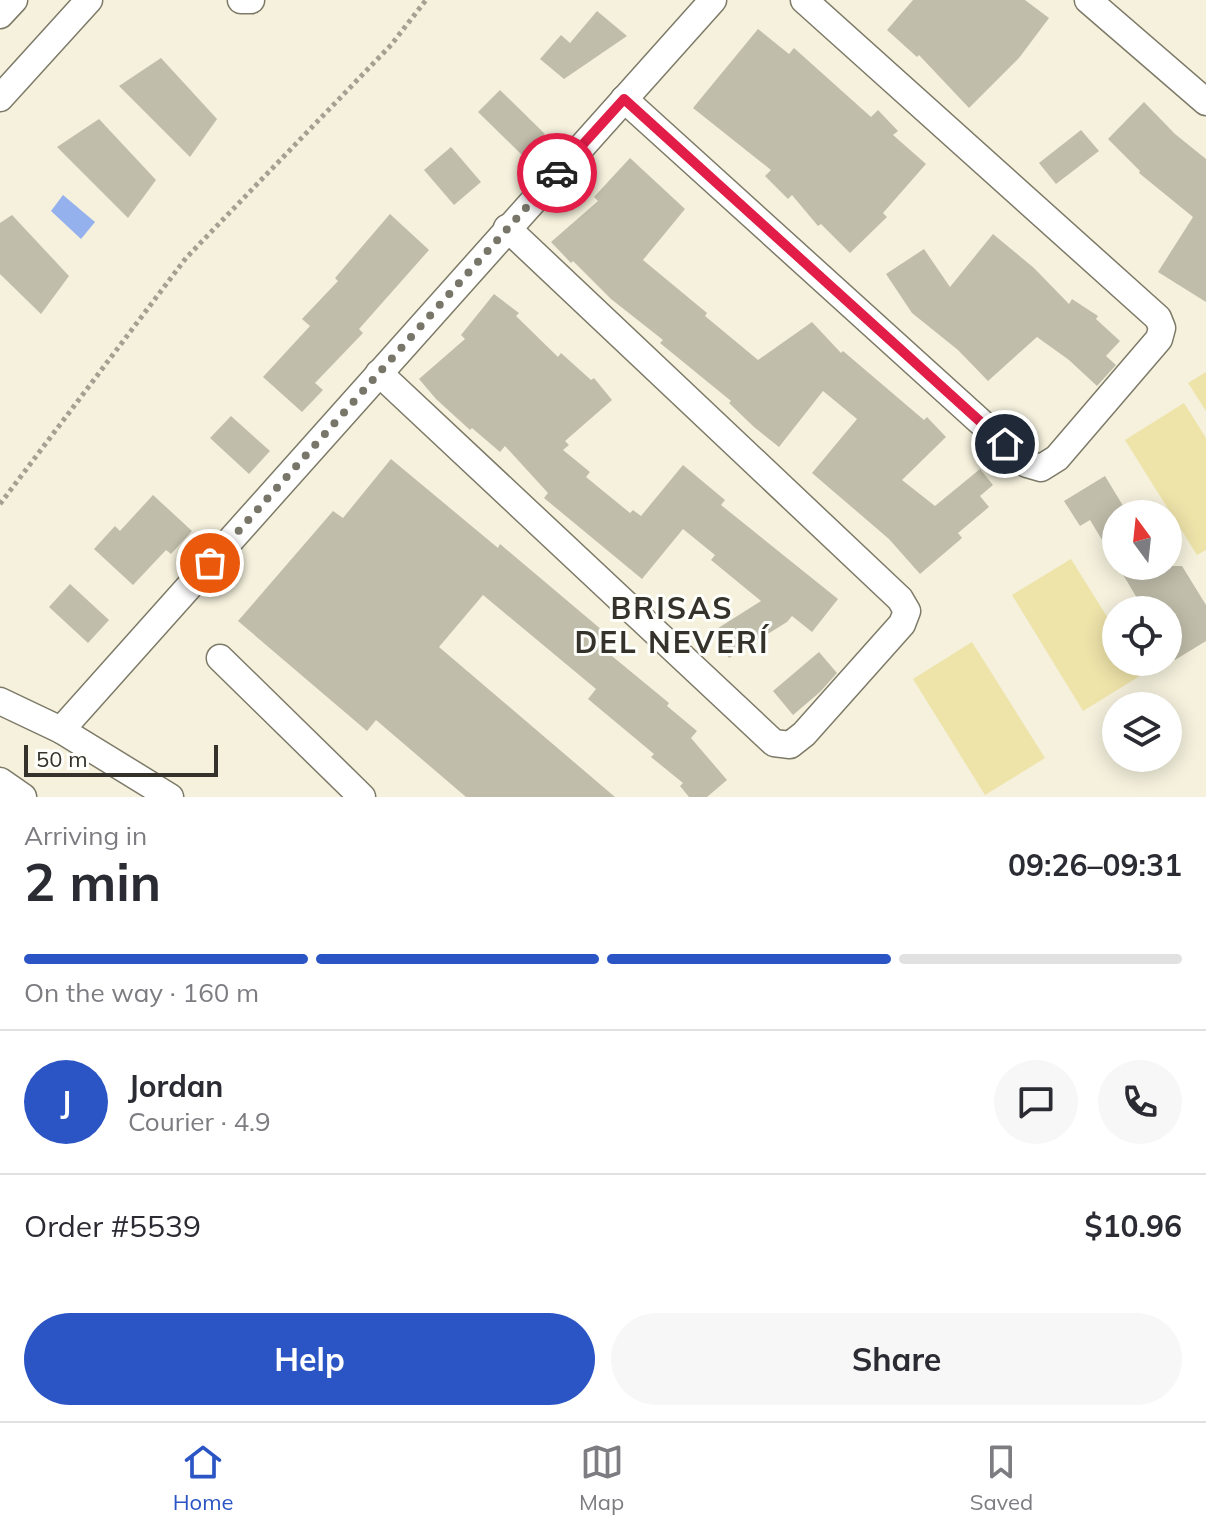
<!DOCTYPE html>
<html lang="en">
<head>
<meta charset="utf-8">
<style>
	:root { --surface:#fff; --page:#f7f7f7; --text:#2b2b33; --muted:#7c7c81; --line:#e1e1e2; --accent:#2b55c4 }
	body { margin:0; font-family:Mulish,sans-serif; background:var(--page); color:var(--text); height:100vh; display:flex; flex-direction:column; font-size:30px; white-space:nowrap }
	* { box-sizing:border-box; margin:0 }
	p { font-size:26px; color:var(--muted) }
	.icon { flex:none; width:44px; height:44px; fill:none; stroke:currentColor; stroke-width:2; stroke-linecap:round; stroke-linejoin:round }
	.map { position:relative; height:797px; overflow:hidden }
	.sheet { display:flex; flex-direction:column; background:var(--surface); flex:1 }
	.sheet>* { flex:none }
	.needle { width:52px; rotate:345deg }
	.fabs { position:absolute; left:1102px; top:500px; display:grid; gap:16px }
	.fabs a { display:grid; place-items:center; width:80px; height:80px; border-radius:50%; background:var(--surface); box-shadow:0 4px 20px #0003; font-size:40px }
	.scale { position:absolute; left:24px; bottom:20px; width:194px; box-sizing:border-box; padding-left:8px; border:4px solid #34322b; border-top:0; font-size:22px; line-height:28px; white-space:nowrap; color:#34322b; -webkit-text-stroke:6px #fefefa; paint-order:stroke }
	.pin { position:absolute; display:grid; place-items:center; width:68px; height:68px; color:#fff; margin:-34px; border:4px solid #fff; border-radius:50%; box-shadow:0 2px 8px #0007 }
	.courier { position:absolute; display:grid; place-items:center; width:80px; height:80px; margin:-40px; border:6px solid #e11d48; border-radius:50%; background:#fff; color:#222; box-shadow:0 2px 10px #0007 }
	.overview em { font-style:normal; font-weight:700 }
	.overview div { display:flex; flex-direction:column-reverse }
	.overview { display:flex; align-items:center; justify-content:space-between; height:136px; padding:0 24px }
	h1 { font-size:52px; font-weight:700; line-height:60px }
	.bar { display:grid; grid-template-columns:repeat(4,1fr); gap:12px 8px; align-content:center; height:96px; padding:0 24px }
	.bar i { height:10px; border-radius:6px; background:var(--line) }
	.bar .current { background:var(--accent) }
	.bar p { grid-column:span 4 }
	.line { display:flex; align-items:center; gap:20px; padding:0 24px; border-top:2px solid var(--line) }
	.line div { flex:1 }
	.round { display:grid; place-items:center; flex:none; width:84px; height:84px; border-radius:42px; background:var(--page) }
	.cta { display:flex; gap:16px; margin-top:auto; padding:16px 24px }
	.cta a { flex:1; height:92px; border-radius:48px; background:var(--accent); color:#fff; font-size:32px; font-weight:700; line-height:92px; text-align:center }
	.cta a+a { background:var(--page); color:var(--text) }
	.tabs { display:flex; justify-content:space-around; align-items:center; height:112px; border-top:2px solid var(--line); background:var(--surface); font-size:22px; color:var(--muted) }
	.tabs a { display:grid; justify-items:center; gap:4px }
	.tabs .current { color:var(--accent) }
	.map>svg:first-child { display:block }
	.green { fill:#eee3a9 }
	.water { fill:#94b1ee }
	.building { fill:#c0bdaa }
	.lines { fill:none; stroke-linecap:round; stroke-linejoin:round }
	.minor-casing { stroke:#7d7a68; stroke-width:29 }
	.path { stroke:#a4a192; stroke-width:5; stroke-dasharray:4 4; stroke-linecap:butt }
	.minor { stroke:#fff; stroke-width:26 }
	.done { stroke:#787569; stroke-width:8; stroke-dasharray:0 14.4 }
	.route { stroke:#e11d48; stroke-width:10 }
	.labels { text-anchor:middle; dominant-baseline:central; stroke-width:6; stroke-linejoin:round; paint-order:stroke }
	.district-label { font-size:30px; font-weight:bold; letter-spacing:2px; fill:#34322b; stroke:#fefefa }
</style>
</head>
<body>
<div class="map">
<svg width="1206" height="797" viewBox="0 0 1206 797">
	<rect width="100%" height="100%" fill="#f5f1dd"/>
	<g class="green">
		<path d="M1206 372V411L1188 383Z"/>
		<path d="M1184 403 1206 438V550L1197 555 1125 440Z"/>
		<path d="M1071 559 1116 631V662H1135L1143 674 1083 711 1012 595Z"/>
		<path d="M972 642 1045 758 985 795 913 679Z"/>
	</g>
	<path class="water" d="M63 195 95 222 81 239 51 211Z"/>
	<g class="building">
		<path d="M913 0H1025L1049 18 1019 58 969 108 919 55 917 57 887 30Z"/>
		<path d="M597 11 627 36 564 79 540 59 561 35 570 43Z"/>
		<path d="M758 29 789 54 794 48 871 117 878 110 898 131 893 135 926 164 883 213 887 217 850 253 821 224 818 226 792 195 788 199 765 176 771 170 693 108Z"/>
		<path d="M161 58 217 119 190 157 119 86Z"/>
		<path d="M500 90 545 134 524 157 478 112Z"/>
		<path d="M1144 102 1175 134 1206 159V302L1158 272 1193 217 1139 173 1140 171 1108 139Z"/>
		<path d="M99 119 156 180 128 218 57 147Z"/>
		<path d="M1081 130 1099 151 1056 184 1039 163Z"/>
		<path d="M451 147 481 182 454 205 424 170Z"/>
		<path d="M630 158 685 209 643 260 707 313 705 316 758 360 812 322 841 353 843 351 924 420 927 417 946 437 902 480 935 506 980 469 993 485 980 496 989 507 958 533 962 538 920 574 889 539 812 473 857 419 823 391 779 447 754 427 729 403 731 401 660 343 663 340 611 299 573 261 571 263 551 242 598 201 594 197Z"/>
		<path d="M390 214 429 250 359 329 363 333 315 383 323 390 302 412 263 377 310 326 302 319 338 281 335 278Z"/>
		<path d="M12 215 69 276 41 314 0 274V223Z"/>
		<path d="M993 234 1034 268 1069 304 1072 299 1098 316 1096 319 1120 341 1106 356 1116 365 1097 386 1069 360 1037 337 988 381 958 350 912 313 886 274 924 249 950 287Z"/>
		<path d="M494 294 519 313 516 316 558 357 561 353 591 380 594 378 612 400 565 441 569 445 563 450 590 472 586 477 630 513 633 510 641 516 683 465 725 500 721 505 838 599 812 632 792 616 787 622 729 658 712 632 761 601 711 560 715 555 683 529 642 579 544 498 548 493 505 446 500 452 472 428 470 430 436 399 419 379 465 339 461 335Z"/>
		<path d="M231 416 270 451 249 474 210 438Z"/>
		<path d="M391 459 498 548 500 544 609 636 601 647 669 703 667 706 697 731 691 738 727 780 707 797H689L680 786 683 783 651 757 654 754 588 699 596 689 483 595 439 647 615 797H466L376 720 367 731 238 621 333 511 343 518Z"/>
		<path d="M1105 476 1128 514H1116V563L1090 520 1080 526 1064 501Z"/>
		<path d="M153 495 192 531 171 554 166 550 133 585 94 549 115 526 120 531Z"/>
		<path d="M1118 566H1182L1206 605V641L1175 660 1168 649V610H1144Z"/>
		<path d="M70 584 109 620 88 643 49 607Z"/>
		<path d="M819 652 837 673 820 692 793 715 773 691Z"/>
	</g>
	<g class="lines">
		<g class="minor-casing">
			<g id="minor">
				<path d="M241 0H251"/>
				<path d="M1088 0 1206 102"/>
				<path d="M0 15 14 0"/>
				<path d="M0 98 89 0"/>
				<path d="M624 99 1027 464 1041 468 1057 458 1159 339 1162 328 1158 318 804 0"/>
				<path d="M379 373 774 743 790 745 804 734 902 624 907 611 900 599 507 228"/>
				<path d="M220 658 362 797"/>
				<path d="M0 701 61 730 170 797"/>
				<path d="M61 730 713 0"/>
				<path d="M0 781 23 797"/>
			</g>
		</g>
		<path class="path" d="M0 504 186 258 391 45 426 0"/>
		<use href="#minor" class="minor"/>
	</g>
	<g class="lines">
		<path class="done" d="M210 563 557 173"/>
		<path class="route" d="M557 173 624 99 1005 444"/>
	</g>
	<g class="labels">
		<g class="district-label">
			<text x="672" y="608">BRISAS<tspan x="672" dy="34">DEL NEVERÍ</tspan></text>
		</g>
	</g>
</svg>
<div class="fabs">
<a><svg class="needle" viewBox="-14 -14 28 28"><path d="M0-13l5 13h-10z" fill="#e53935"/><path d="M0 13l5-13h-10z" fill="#7c7c81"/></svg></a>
<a><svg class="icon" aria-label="locate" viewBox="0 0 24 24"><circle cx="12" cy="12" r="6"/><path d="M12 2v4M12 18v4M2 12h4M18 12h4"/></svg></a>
<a><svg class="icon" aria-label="layers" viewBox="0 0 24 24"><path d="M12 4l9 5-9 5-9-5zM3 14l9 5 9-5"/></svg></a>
</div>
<div class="scale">50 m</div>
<div class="pin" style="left:210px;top:563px;background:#ea580c"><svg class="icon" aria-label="bag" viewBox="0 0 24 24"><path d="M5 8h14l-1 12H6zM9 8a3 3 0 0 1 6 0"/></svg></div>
<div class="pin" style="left:1005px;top:444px;background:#1f2937"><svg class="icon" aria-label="home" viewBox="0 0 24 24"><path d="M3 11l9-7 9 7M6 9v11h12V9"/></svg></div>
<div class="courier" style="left:557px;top:173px"><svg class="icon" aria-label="car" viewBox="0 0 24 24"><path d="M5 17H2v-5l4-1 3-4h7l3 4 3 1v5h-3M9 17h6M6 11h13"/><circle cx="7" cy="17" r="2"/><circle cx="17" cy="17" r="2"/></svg></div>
</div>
<section class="sheet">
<div class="overview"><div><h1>2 min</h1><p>Arriving in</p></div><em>09:26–09:31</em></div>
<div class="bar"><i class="current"></i><i class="current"></i><i class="current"></i><i></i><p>On the way · 160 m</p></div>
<div class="line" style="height:144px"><b class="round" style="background:var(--accent);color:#fff">J</b><div><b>Jordan</b><p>Courier · 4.9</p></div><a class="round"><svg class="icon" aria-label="chat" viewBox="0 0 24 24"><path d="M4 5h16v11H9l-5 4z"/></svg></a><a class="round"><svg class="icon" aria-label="phone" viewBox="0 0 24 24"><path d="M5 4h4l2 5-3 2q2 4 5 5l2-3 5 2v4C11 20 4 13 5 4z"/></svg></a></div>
<div class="line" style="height:104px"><div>Order #5539</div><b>$10.96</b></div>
<div class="cta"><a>Help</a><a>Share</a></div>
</section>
<nav class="tabs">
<a class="current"><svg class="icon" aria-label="home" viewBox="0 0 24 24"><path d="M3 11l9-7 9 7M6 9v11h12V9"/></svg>Home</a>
<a><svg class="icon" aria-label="map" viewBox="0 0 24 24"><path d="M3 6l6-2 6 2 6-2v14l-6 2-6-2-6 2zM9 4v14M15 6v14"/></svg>Map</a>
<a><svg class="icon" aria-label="saved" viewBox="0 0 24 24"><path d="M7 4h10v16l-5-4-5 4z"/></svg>Saved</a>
</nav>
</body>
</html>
